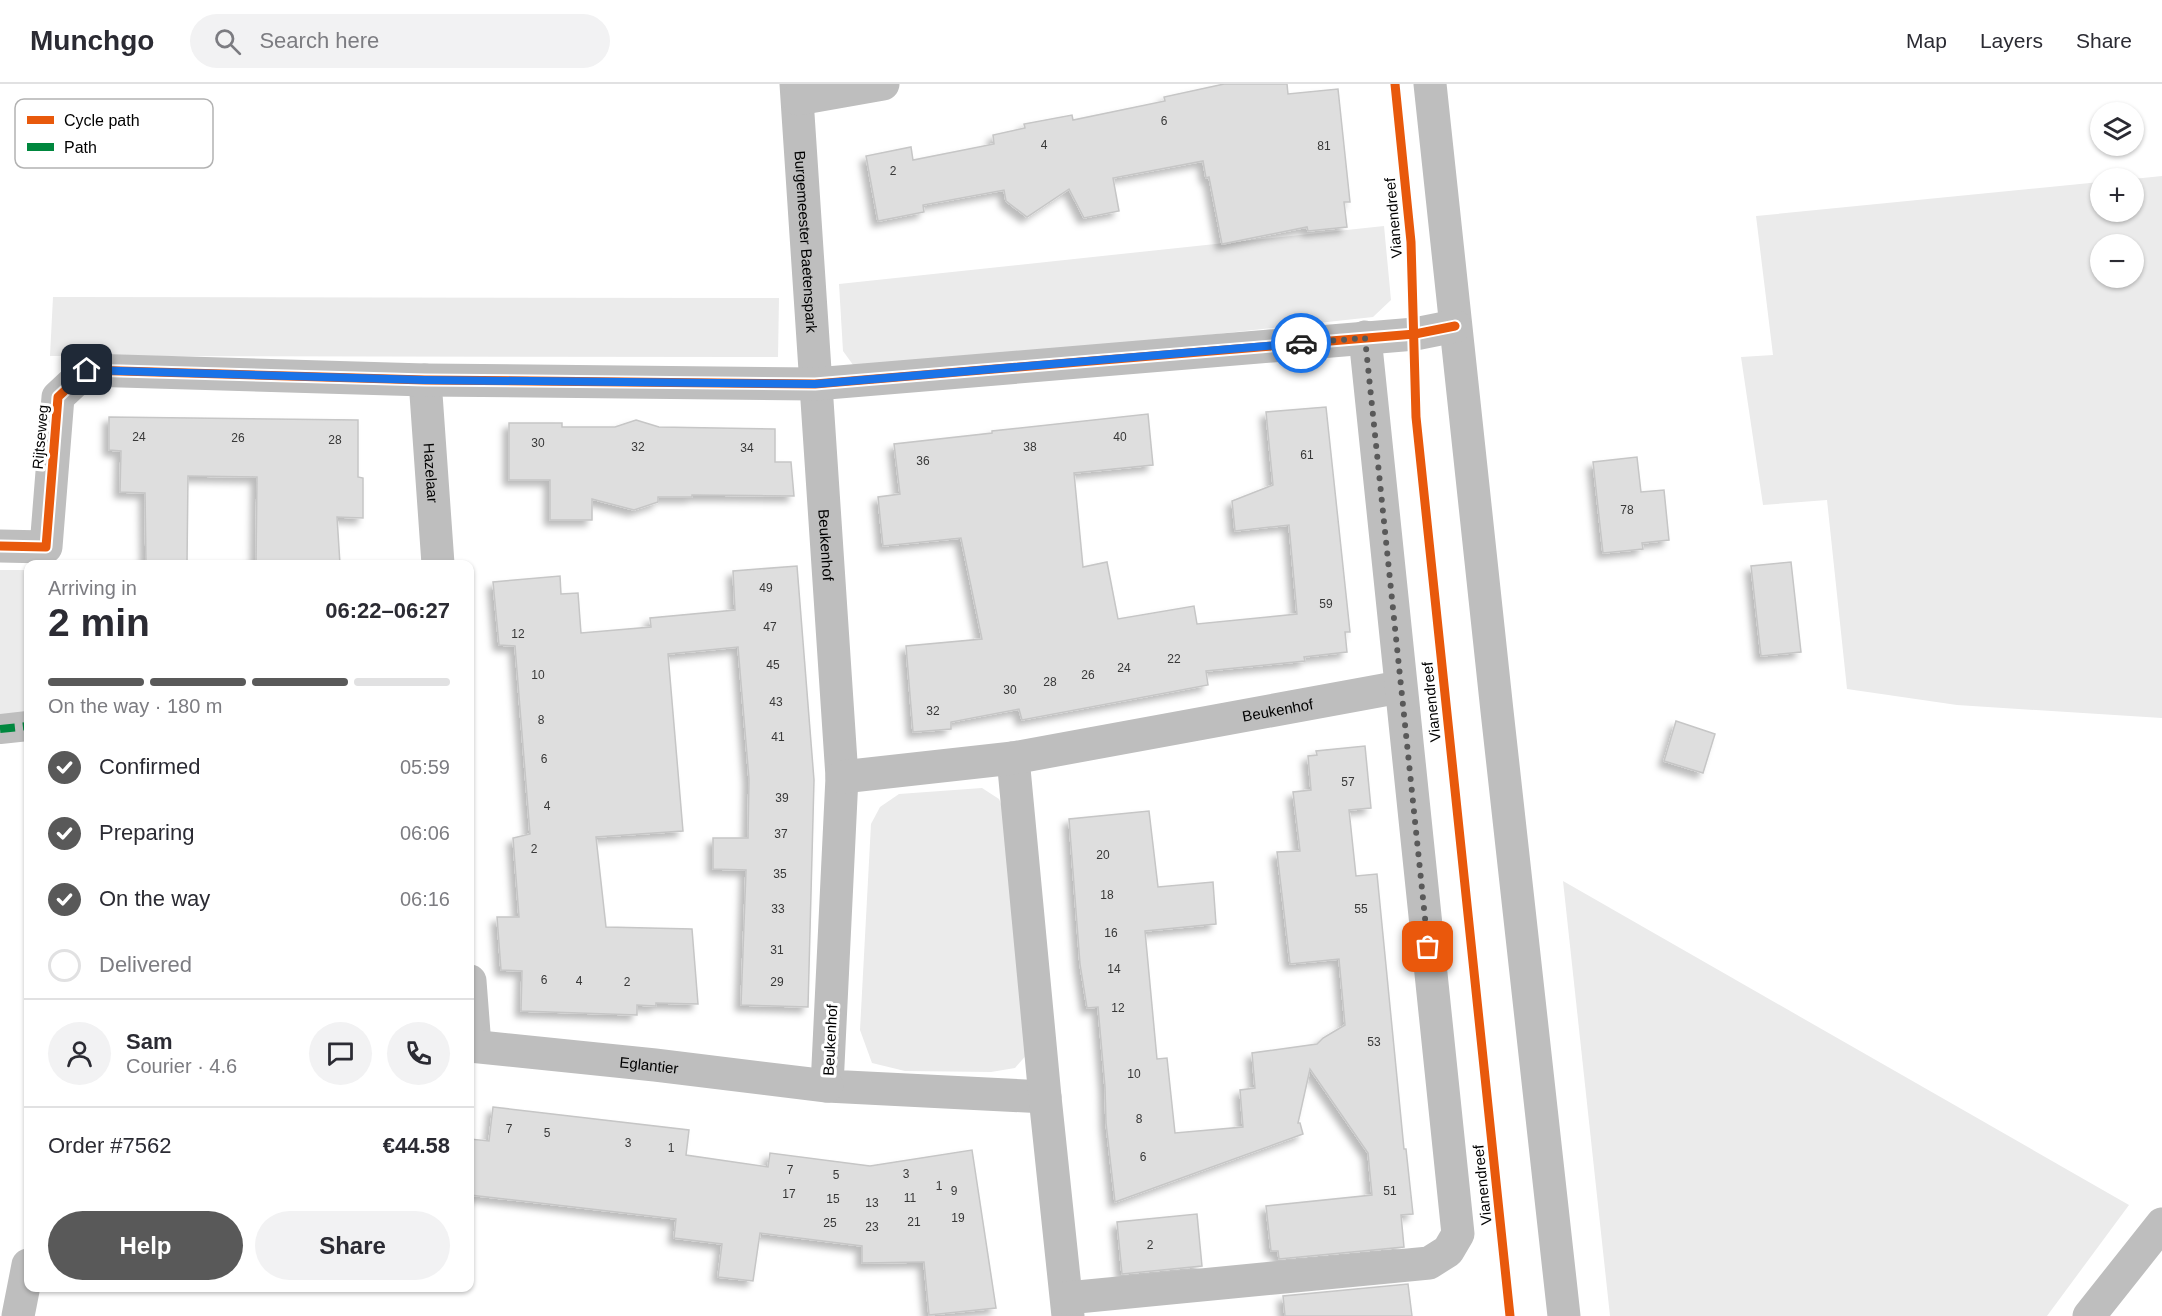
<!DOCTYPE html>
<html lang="en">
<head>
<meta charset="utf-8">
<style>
	:root { --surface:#fff; --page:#f2f2f3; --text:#2b2b33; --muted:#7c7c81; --line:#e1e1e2; --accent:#595959 }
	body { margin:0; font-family:Arial,sans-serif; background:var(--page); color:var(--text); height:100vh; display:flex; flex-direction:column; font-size:22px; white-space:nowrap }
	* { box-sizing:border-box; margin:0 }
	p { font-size:20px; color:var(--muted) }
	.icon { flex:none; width:33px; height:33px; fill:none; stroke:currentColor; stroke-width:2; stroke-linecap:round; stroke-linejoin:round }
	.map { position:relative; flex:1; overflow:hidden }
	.sheet { position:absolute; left:24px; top:476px; width:450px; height:732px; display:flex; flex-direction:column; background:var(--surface); border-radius:12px; box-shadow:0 2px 4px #0004 }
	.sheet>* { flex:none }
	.controls { position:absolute; left:2090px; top:18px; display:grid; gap:12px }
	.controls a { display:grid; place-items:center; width:54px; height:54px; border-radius:50%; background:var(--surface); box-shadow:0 2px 4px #0004; font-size:30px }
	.pin { position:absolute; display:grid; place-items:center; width:51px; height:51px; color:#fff; margin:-26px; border-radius:12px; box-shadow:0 3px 9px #0006 }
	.courier { position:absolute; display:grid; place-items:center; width:60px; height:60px; margin:-30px; border:4px solid #1a73e8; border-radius:50%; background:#fff; color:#222; box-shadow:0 2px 8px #0007 }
	.summary em { font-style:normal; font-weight:800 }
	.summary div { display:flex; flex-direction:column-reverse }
	.summary { display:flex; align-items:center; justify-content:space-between; height:102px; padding:0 24px }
	h1 { font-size:39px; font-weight:800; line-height:45px }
	.bar { display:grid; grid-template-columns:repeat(4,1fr); gap:9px 6px; align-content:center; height:72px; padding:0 24px }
	.bar i { height:8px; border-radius:4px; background:var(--line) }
	.bar .on { background:var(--accent) }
	.bar p { grid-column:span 4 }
	.line { display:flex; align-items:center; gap:15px; padding:0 24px; border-top:2px solid var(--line) }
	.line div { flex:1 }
	.round { display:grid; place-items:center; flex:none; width:63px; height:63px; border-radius:32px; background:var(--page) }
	ol { padding:0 24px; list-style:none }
	li { display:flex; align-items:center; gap:18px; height:66px }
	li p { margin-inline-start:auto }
	li .icon { padding:6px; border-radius:50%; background:var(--accent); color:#fff; stroke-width:4 }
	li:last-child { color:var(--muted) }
	li i { width:33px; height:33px; border:3px solid var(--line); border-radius:50% }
	.action { display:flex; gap:12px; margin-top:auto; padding:12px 24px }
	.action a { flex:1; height:69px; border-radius:36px; background:var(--accent); color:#fff; font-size:24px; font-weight:800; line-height:69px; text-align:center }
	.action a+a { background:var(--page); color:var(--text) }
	header { display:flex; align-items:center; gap:36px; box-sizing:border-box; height:84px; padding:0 30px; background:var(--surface); border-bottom:2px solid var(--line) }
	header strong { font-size:28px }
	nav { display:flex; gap:33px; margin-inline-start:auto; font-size:21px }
	.search { width:420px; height:54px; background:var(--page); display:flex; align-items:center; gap:15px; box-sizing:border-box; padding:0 21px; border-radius:33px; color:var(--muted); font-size:22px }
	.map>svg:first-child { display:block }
	.green { fill:#ebebeb; fill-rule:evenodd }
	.building { fill:#dedede; stroke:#c6c6c6; stroke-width:1.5; filter:url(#shadow) }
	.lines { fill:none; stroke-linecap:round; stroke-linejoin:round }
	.pedestrian { stroke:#bebebe; stroke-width:30 }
	.minor { stroke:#bebebe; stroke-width:33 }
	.quiet { stroke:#00873e; stroke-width:8; stroke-dasharray:15 8; stroke-linecap:butt }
	.cycleway-casing { stroke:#fff; stroke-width:13 }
	.cycleway { stroke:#e8590c; stroke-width:9 }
	.done { stroke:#595959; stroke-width:6; stroke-dasharray:0 10.8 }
	.route { stroke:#1a73e8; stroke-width:8 }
	.labels { text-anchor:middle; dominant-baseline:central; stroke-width:6; stroke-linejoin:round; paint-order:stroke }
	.number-label { font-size:12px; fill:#383838 }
	.street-label { font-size:15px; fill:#000; stroke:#fff }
	.key { fill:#fff; stroke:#b2b2b2; stroke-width:1.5 }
	.key-label { font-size:16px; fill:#000 }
</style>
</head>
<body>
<header>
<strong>Munchgo</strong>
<div class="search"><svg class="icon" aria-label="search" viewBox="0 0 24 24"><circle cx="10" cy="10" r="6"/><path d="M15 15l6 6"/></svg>Search here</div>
<nav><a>Map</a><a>Layers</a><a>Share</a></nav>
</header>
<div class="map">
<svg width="2162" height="1232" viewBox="0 0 2162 1232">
	<defs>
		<filter id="shadow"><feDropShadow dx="-5.5" dy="5.5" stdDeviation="3" flood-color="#0004"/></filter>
	</defs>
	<rect width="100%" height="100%" fill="#fff"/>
	<g class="green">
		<path d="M2162 92V634L1957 621 1847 605 1827 416 1763 421 1741 273 1773 271 1756 132 2100 98V128H2133V95ZM2133 160V194H2100V160Z"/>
		<path d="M1384 142 1391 216 1373 233 867 288 856 285 843 267 839 200Z"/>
		<path d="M53 213 779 214 778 273 50 272Z"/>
		<path d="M0 486H28V631L0 633Z"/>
		<path d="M982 704 999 715 1011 743 1030 967 1015 984 991 988 905 987 872 979 860 946 871 740 880 723 899 710Z"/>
		<path d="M1563 797 2129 1121 2047 1232H1610Z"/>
	</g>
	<g class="building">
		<path d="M1224 0H1287L1288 10 1338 5 1350 118H1344L1347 143 1308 147 1307 143 1222 160 1209 93 1206 94 1203 77 1113 94 1119 127 1084 134 1069 105 1027 133 1006 117 1004 106 923 121 924 128 878 137 866 72 911 63 913 76 994 60 993 51 1025 44 1024 40 1072 31 1073 36 1165 17 1164 13Z"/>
		<path d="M1326 323 1350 548H1345L1347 568 1304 573 1305 577 1206 587 1208 601 1022 636 1019 625 951 638V645L913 648 906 562 982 555 961 454 883 462 878 413 900 410 894 360 992 349V347L1148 330 1153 381 1074 389 1083 483 1107 478 1118 535 1194 522 1197 540 1297 530 1289 441 1235 447 1232 417 1273 401 1266 328Z"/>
		<path d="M109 333 358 336V393L363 394V434L337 433 340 480H256L257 393 188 392 187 480H146L145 409 120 408 121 367 109 366Z"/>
		<path d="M636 336 659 343 775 345V378H791L794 412 692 411V413H658V418L634 426 592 415V436H550V396H509V339H562V343H615Z"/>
		<path d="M1637 373 1641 408 1664 406 1669 456 1642 459 1643 465 1603 469 1593 378Z"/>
		<path d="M1791 478 1801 568 1761 572 1751 482Z"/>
		<path d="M797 482 814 696 808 923 741 921 746 786 713 785V754H748L749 695 738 563 668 570 683 747 596 753 606 843 692 845 698 920 656 919V922L637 921V931L521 927 522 887 501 886 497 833H519L513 754 530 750 515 562 499 561 493 498 560 492 561 510 578 509 581 549 651 543 650 534 735 526 733 487Z"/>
		<path d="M1676 637 1715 650 1703 689 1664 677Z"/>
		<path d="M1365 662 1371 724 1349 726 1356 792 1377 790 1404 1065H1406L1413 1130 1401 1131 1404 1163 1279 1175 1278 1167H1271L1266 1122 1372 1111 1368 1069 1310 985 1298 1039H1300L1303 1050 1115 1118 1106 1039 1105 1003 1098 923 1087 924 1080 880 1069 735 1149 727 1158 803 1213 798 1216 840 1145 847 1157 975 1167 974 1175 1049 1243 1043 1240 1006 1255 1004 1252 969 1317 960 1323 954 1345 941 1339 875 1290 880 1277 768 1300 767 1293 708 1311 706 1308 672 1317 671 1316 667Z"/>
		<path d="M493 1023 689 1046 686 1071 768 1083 770 1069 870 1082 972 1066 996 1224 929 1231 924 1178 862 1179V1162L760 1149 753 1197 718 1193 722 1160 674 1154 676 1135 470 1111V1055L489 1057Z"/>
		<path d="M1197 1130 1202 1182 1122 1190 1117 1138Z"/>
		<path d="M1408 1200 1412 1232H1285L1283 1212Z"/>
	</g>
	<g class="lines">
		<path class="pedestrian" d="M0 645 28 642"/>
		<g class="minor">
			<path id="s1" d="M796 0 842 693 827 1002 1045 1013"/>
			<path d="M1430 0 1497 627 1564 1232"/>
			<path d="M798 15 883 0"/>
			<path id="s2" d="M425 296 438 480"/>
			<path d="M0 462 46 463 58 313 87 286 425 296 815 300 1415 250 1455 242"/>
			<path d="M1013 674 1045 1013 1068 1232"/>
			<path id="s3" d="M842 693 1013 674 1400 603"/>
			<path d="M470 897 475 962"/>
			<path id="s4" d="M470 962 655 981 827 1002"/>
			<path d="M1067 1214 1429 1179 1448 1167 1458 1150 1365 253"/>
			<path d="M18 1232 28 1181"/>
			<path d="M2089 1232 2162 1140"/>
		</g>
		<path class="quiet" d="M0 645 28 642"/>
		<g class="cycleway-casing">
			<g id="cycleway">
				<path d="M1395 0 1411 158 1416 333 1510 1232"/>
				<path d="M0 462 46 463 58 313 87 286 425 296 815 300 1415 250 1455 242"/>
			</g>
		</g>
		<use href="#cycleway" class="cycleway"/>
	</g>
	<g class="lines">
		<path class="done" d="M1301 259 1365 254 1428 863"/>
		<path class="route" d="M87 286 424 296 815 300 1301 259"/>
	</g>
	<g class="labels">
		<g class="number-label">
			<text x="1164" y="37">6</text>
			<text x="1044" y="61">4</text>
			<text x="1324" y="62">81</text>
			<text x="893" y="87">2</text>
			<text x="139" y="353">24</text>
			<text x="1120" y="353">40</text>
			<text x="238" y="354">26</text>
			<text x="335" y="356">28</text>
			<text x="538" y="359">30</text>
			<text x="638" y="363">32</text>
			<text x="1030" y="363">38</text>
			<text x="747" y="364">34</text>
			<text x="1307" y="371">61</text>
			<text x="923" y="377">36</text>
			<text x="1627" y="426">78</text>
			<text x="766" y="504">49</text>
			<text x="1326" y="520">59</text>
			<text x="770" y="543">47</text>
			<text x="518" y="550">12</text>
			<text x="1174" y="575">22</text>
			<text x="773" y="581">45</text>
			<text x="1124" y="584">24</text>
			<text x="538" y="591">10</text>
			<text x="1088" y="591">26</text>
			<text x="1050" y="598">28</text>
			<text x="1010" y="606">30</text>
			<text x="776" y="618">43</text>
			<text x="933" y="627">32</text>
			<text x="541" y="636">8</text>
			<text x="778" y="653">41</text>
			<text x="544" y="675">6</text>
			<text x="1348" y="698">57</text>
			<text x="782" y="714">39</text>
			<text x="547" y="722">4</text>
			<text x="781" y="750">37</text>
			<text x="534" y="765">2</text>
			<text x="1103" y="771">20</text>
			<text x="780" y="790">35</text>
			<text x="1107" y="811">18</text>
			<text x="778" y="825">33</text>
			<text x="1361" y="825">55</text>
			<text x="1111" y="849">16</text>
			<text x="777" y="866">31</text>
			<text x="1114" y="885">14</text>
			<text x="544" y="896">6</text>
			<text x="579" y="897">4</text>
			<text x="627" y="898">2</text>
			<text x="777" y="898">29</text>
			<text x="1118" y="924">12</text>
			<text x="1374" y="958">53</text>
			<text x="1134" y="990">10</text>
			<text x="1139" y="1035">8</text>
			<text x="509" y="1045">7</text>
			<text x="547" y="1049">5</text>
			<text x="628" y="1059">3</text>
			<text x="671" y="1064">1</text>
			<text x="1143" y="1073">6</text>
			<text x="790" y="1086">7</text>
			<text x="906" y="1090">3</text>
			<text x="836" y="1091">5</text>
			<text x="939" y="1102">1</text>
			<text x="954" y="1107">9</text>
			<text x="1390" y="1107">51</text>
			<text x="789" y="1110">17</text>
			<text x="910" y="1114">11</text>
			<text x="833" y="1115">15</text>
			<text x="872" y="1119">13</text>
			<text x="958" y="1134">19</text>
			<text x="914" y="1138">21</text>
			<text x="830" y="1139">25</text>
			<text x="872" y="1143">23</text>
			<text x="1150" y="1161">2</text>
		</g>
		<g class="street-label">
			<text transform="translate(1393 134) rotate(-95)">Vianendreef</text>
			<text stroke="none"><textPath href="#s1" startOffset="158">Burgemeester Baetenspark</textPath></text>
			<text transform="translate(40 353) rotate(-85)">Rijtseweg</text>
			<text stroke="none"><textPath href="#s2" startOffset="93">Hazelaar</textPath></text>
			<text stroke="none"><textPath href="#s1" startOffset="462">Beukenhof</textPath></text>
			<text transform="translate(1431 618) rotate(-96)">Vianendreef</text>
			<text stroke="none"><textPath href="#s3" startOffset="441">Beukenhof</textPath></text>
			<text transform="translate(830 956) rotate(-87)">Beukenhof</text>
			<text stroke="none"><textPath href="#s4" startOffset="180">Eglantier</textPath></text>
			<text transform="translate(1482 1101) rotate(-96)">Vianendreef</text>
		</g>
	</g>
	<rect x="15" y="15" width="198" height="69" rx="9" class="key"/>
	<rect x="27" y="32" width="27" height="8" fill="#e8590c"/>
	<rect x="27" y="59" width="27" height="8" fill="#00873e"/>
	<g class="key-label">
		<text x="64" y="42">Cycle path</text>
		<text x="64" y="69">Path</text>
	</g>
</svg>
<div class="controls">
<a><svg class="icon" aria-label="layers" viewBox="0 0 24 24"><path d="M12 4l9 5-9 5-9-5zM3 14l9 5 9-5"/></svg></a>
<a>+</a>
<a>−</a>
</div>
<div class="pin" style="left:1428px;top:863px;background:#ea580c"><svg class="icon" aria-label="bag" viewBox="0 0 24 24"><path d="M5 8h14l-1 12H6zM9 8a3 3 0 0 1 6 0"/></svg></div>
<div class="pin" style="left:87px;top:286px;background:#1f2937"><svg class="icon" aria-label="home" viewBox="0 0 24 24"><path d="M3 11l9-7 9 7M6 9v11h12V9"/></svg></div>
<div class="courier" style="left:1301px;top:259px"><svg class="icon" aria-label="car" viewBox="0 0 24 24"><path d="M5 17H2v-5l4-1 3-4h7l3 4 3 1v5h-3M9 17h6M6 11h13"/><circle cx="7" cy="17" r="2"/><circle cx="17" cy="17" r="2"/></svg></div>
<section class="sheet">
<div class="summary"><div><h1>2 min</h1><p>Arriving in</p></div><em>06:22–06:27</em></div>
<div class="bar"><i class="on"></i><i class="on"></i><i class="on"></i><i></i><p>On the way · 180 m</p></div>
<ol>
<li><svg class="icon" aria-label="check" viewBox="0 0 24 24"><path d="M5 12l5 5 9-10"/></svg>Confirmed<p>05:59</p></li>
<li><svg class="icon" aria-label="check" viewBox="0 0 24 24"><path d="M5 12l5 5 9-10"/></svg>Preparing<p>06:06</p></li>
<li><svg class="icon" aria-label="check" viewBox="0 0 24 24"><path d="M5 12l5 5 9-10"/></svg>On the way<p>06:16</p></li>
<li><i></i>Delivered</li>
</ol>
<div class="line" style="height:108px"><a class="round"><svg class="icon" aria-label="person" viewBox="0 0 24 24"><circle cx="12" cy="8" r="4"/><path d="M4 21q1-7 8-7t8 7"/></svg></a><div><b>Sam</b><p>Courier · 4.6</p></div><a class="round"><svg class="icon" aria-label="chat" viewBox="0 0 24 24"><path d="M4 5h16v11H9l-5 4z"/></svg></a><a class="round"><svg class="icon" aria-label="phone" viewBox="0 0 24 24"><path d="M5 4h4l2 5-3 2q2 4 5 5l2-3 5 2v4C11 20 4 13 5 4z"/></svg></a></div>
<div class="line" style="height:78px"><div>Order #7562</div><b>€44.58</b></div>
<div class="action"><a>Help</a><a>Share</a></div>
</section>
</div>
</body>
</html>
